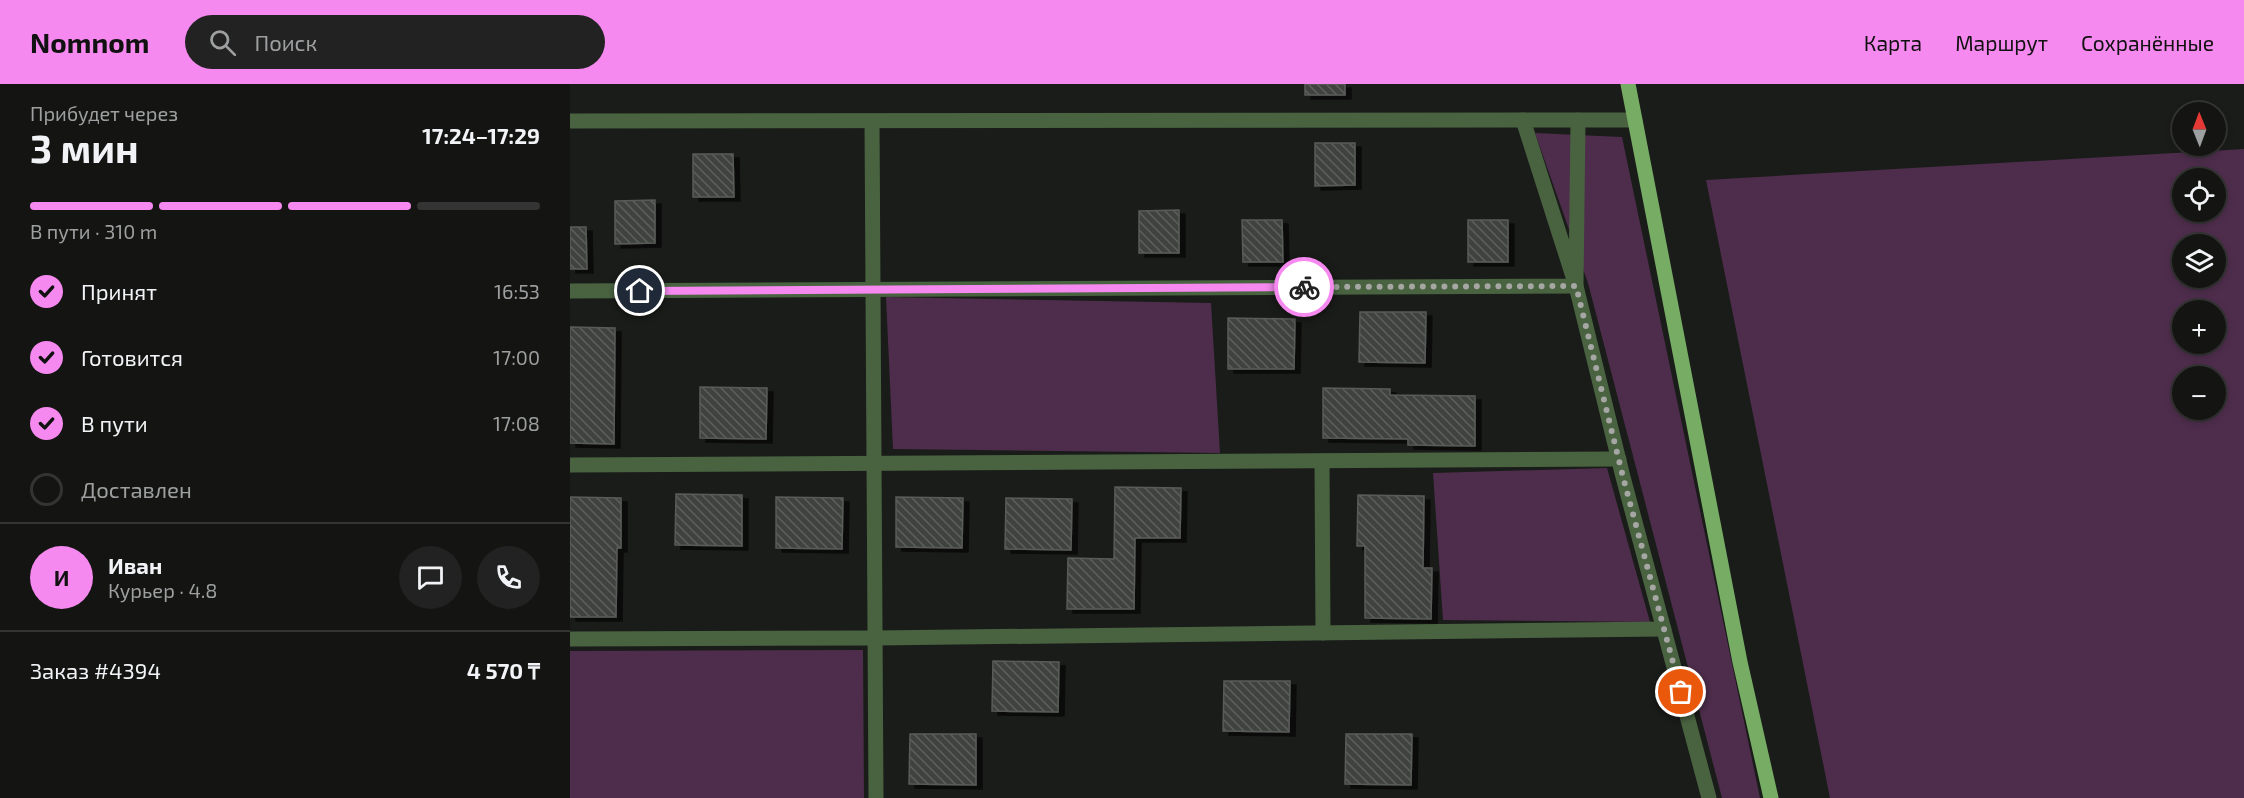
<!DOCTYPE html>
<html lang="ru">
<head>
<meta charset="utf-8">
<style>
	:root { --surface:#141513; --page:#212221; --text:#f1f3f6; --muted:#9d9fa0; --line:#333433; --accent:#f589ef }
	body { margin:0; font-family:"Exo 2",sans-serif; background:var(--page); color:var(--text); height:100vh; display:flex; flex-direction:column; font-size:22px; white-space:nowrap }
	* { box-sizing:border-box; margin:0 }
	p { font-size:20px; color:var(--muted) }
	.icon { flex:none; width:33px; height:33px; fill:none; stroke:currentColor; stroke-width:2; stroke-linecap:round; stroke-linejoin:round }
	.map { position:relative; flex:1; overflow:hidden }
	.panel { display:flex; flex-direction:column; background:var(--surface); width:570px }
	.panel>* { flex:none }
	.needle { width:39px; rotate:359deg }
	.controls { position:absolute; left:1602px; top:18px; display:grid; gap:12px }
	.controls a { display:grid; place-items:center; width:54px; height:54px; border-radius:50%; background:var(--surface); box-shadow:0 3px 9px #0003,0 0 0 2px var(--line); font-size:30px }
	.pin { position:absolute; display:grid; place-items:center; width:51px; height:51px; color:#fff; margin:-26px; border:3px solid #fff; border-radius:50%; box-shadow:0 2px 6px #0007 }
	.courier { position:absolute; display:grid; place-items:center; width:60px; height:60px; margin:-30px; border:4px solid #f589ef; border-radius:50%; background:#fff; color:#222; box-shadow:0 2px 8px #0007 }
	.summary em { font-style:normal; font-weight:700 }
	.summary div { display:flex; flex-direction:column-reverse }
	.summary { display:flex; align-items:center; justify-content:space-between; height:102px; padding:0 30px }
	h1 { font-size:39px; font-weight:700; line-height:45px }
	.bar { display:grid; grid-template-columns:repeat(4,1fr); gap:9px 6px; align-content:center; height:72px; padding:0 30px }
	.bar i { height:8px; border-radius:4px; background:var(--line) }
	.bar .current { background:var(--accent) }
	.bar p { grid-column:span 4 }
	.line { display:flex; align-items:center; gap:15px; padding:0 30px; border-top:2px solid var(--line) }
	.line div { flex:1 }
	.round { display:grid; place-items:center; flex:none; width:63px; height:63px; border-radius:32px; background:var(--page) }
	ol { padding:0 30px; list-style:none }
	li { display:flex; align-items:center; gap:18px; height:66px }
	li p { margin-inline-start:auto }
	li .icon { padding:6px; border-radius:50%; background:var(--accent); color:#111; stroke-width:4 }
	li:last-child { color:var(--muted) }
	li i { width:33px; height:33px; border:3px solid var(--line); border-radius:50% }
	header { display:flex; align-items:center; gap:36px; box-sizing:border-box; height:84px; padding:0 30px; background:var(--accent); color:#111 }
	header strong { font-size:28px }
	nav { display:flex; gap:33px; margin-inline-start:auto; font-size:21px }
	.search { width:420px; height:54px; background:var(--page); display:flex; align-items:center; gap:15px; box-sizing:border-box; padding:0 21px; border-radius:33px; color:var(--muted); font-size:22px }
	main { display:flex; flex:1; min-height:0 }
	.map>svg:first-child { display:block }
	.green { fill:#4d2d4b; fill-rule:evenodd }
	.building { fill:url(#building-back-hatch); stroke:#595b58; stroke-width:1.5; filter:url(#shadow) }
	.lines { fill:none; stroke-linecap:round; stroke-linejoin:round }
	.minor { stroke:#496341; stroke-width:15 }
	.major { stroke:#76ac64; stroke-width:15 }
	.done { stroke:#a6a7a5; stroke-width:6; stroke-dasharray:0 10.8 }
	.route { stroke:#f589ef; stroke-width:8 }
</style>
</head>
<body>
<header>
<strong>Nomnom</strong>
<div class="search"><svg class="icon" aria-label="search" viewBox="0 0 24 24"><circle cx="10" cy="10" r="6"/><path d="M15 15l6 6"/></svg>Поиск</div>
<nav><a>Карта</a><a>Маршрут</a><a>Сохранённые</a></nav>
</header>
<main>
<section class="panel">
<div class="summary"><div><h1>3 мин</h1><p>Прибудет через</p></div><em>17:24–17:29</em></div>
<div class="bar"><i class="current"></i><i class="current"></i><i class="current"></i><i></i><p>В пути · 310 m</p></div>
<ol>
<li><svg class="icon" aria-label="check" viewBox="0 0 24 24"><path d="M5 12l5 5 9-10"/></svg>Принят<p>16:53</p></li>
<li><svg class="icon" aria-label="check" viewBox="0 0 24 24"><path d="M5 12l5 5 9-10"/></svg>Готовится<p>17:00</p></li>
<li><svg class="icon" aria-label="check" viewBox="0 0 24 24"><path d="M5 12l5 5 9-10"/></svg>В пути<p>17:08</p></li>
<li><i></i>Доставлен</li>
</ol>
<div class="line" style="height:108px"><b class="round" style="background:var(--accent);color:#111">И</b><div><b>Иван</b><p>Курьер · 4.8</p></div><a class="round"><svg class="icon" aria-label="chat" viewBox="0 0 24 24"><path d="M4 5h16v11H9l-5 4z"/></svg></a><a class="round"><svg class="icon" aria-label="phone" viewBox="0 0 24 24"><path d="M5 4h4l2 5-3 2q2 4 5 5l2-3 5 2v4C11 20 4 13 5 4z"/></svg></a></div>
<div class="line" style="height:78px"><div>Заказ #4394</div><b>4 570 ₸</b></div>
</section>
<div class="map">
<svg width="1674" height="714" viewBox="0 0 1674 714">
	<defs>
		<pattern id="building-back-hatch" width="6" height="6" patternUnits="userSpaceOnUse" patternTransform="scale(1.5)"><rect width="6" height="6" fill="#414341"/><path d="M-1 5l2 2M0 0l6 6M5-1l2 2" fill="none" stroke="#5d5f5d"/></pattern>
		<filter id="shadow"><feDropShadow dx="6" dy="4" stdDeviation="0" flood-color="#0009"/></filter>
	</defs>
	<rect width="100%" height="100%" fill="#1a1c19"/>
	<g class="green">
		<path d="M965 49 1052 53 1190 714H1152L1018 199Z"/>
		<path d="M1674 65V714H1260L1136 96ZM1612 94H1646V128H1612ZM1646 160V194H1612V160ZM1612 226H1646V260H1612ZM1612 292H1646V326H1612Z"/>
		<path d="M316 213 641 219 650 369 323 365Z"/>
		<path d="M1037 384 1080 538 873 536 863 389Z"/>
		<path d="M293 566 294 714H0V567Z"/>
	</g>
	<g class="building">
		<rect x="735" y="0" width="40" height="11"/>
		<path d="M745 59H785V101L745 102Z"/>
		<path d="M123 70H163L164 113H123Z"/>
		<path d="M85 116V159L45 160V117Z"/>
		<path d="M609 126V169H569V127Z"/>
		<path d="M672 136H712L713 178H673Z"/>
		<rect x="898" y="136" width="40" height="42"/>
		<path d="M0 143H16L17 185H0Z"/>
		<path d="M790 228H856L855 279 789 278Z"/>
		<path d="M658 234 725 235 724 285H658Z"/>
		<path d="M0 243 45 244 44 360 0 359Z"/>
		<path d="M130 303 197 304 196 355 130 354Z"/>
		<path d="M753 304 820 305V311L905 312V362L838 361V355L753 354Z"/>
		<path d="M545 403 611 404 610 454H565L564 525H497L498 474 544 475Z"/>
		<path d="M106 410 172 411V462L105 461Z"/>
		<path d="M788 411 854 412 853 484H862L861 535 795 534V462H787Z"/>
		<path d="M0 413 51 414V464H47L46 533H0Z"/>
		<path d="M206 413 273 414 272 465 206 464Z"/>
		<path d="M326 413 393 414 392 464 326 463Z"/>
		<path d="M436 414 502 415 501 466 435 465Z"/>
		<path d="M423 577 489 578 488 628 422 627Z"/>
		<path d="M654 597H720L719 648 653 647Z"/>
		<path d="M340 650H406V701L339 700Z"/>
		<path d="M776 650H842L841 701 775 700Z"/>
	</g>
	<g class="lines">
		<g class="minor">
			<path d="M953 36 1006 202 1053 393 1139 714"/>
			<path d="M0 37 1065 36"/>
			<path d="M302 37 306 714"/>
			<path d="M0 207 1006 202 1008 36"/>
			<path d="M752 377 753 549"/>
			<path d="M0 381 1049 375"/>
			<path d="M0 555 305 554 1094 545"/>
		</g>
		<path class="major" d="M1058 0 1170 578 1201 714"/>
	</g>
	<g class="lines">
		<path class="done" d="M734 203 1006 202 1053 393 1111 608"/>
		<path class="route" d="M70 207 734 203"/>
	</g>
</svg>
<div class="controls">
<a><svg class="needle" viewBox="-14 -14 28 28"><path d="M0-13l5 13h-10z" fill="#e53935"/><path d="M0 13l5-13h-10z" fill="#9d9fa0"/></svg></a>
<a><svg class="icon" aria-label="locate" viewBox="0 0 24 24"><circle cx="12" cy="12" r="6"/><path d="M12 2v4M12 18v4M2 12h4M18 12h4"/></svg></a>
<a><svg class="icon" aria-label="layers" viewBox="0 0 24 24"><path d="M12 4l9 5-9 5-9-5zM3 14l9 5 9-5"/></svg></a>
<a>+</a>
<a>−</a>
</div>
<div class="pin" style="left:1111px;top:608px;background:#ea580c"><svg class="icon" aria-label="bag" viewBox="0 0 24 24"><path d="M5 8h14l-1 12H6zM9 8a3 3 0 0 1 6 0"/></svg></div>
<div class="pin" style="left:70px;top:207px;background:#1f2937"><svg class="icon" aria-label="home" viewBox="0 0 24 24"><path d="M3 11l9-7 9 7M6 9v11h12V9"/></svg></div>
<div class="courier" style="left:734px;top:203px"><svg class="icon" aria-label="bike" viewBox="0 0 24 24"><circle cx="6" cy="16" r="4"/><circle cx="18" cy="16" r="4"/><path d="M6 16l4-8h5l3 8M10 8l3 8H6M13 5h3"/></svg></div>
</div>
</main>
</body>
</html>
